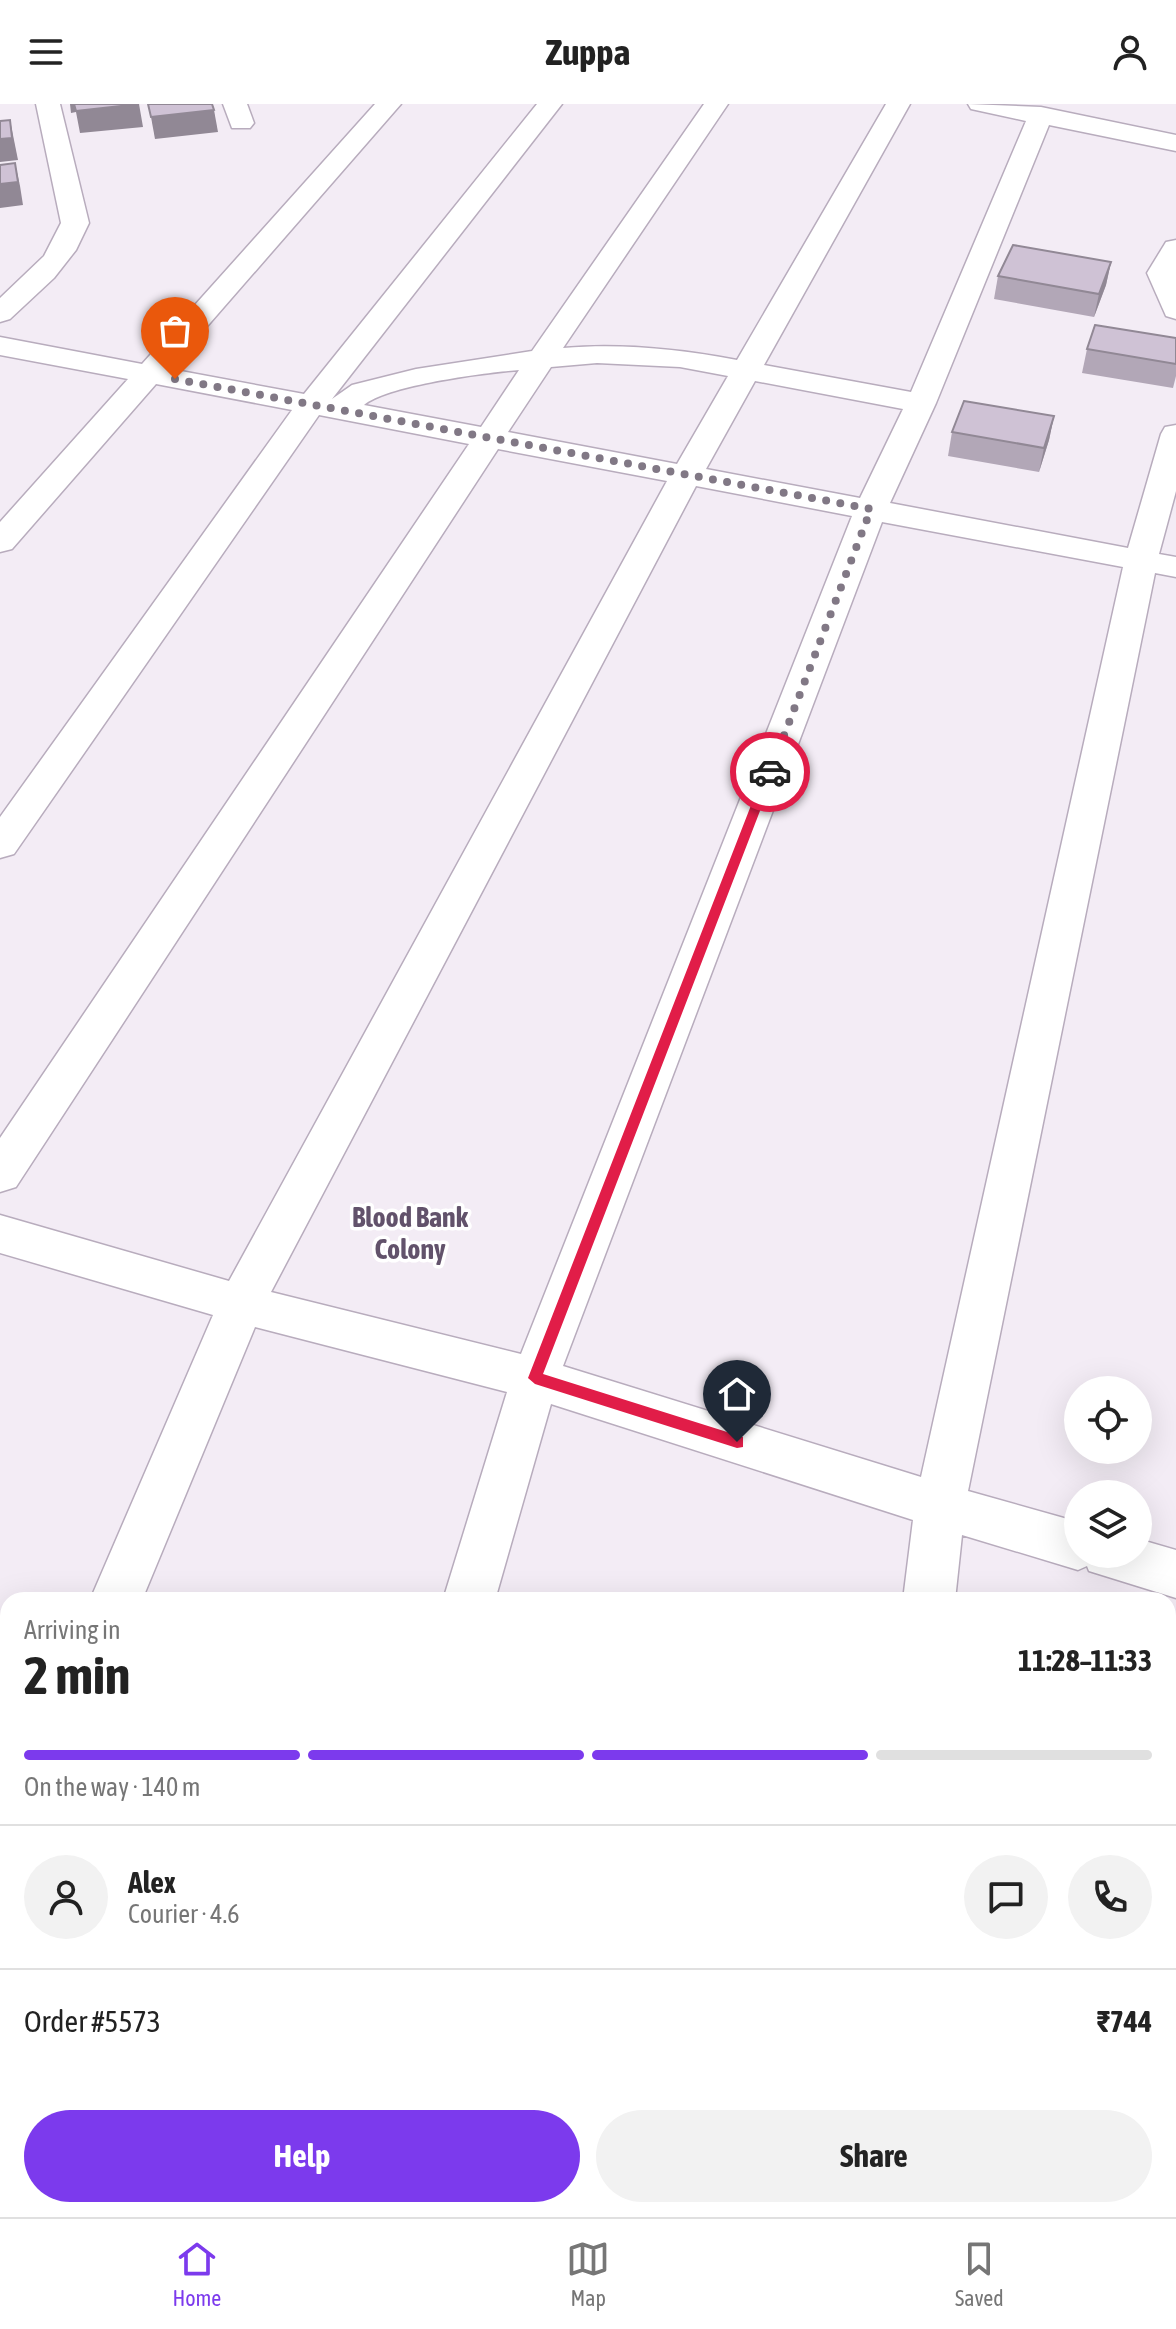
<!DOCTYPE html>
<html lang="en">
<head>
<meta charset="utf-8">
<style>
	:root { --surface:#fff; --page:#f2f2f2; --text:#222; --muted:#767676; --line:#e0e0e0; --accent:#7c3aed }
	body { margin:0; font-family:"Asap Condensed",sans-serif; background:var(--page); color:var(--text); height:100vh; display:flex; flex-direction:column; font-size:30px; white-space:nowrap }
	* { box-sizing:border-box; margin:0 }
	p { font-size:26px; color:var(--muted) }
	.icon { flex:none; width:44px; height:44px; fill:none; stroke:currentColor; stroke-width:2; stroke-linecap:round; stroke-linejoin:round }
	.map { position:relative; flex:1; overflow:hidden }
	.panel { position:absolute; left:0px; top:1488px; width:1176px; height:626px; display:flex; flex-direction:column; background:var(--surface); border-radius:24px 24px 0 0; box-shadow:0 8px 32px #0002 }
	.panel>* { flex:none }
	.buttons { position:absolute; left:1064px; top:1272px; display:grid; gap:16px }
	.buttons a { display:grid; place-items:center; width:88px; height:88px; border-radius:50%; background:var(--surface); box-shadow:0 8px 32px #0002; font-size:40px }
	.pin { position:absolute; display:grid; place-items:center; width:68px; height:68px; color:#fff; margin:-82px -34px; border-radius:50% 50% 50% 0; rotate:-45deg; box-shadow:0 0 8px #0007 }
	.pin .icon { rotate:45deg }
	.courier { position:absolute; display:grid; place-items:center; width:80px; height:80px; margin:-40px; border:6px solid #e11d48; border-radius:50%; background:#fff; color:#222; box-shadow:0 2px 10px #0007 }
	.summary em { font-style:normal; font-weight:700 }
	.summary div { display:flex; flex-direction:column-reverse }
	.summary { display:flex; align-items:center; justify-content:space-between; height:136px; padding:0 24px }
	h1 { font-size:52px; font-weight:700; line-height:60px }
	.bar { display:grid; grid-template-columns:repeat(4,1fr); gap:12px 8px; align-content:center; height:96px; padding:0 24px }
	.bar i { height:10px; border-radius:6px; background:var(--line) }
	.bar .on { background:var(--accent) }
	.bar p { grid-column:span 4 }
	.line { display:flex; align-items:center; gap:20px; padding:0 24px; border-top:2px solid var(--line) }
	.line div { flex:1 }
	.round { display:grid; place-items:center; flex:none; width:84px; height:84px; border-radius:42px; background:var(--page) }
	.action { display:flex; gap:16px; margin-top:auto; padding:16px 24px }
	.action a { flex:1; height:92px; border-radius:48px; background:var(--accent); color:#fff; font-size:32px; font-weight:700; line-height:92px; text-align:center }
	.action a+a { background:var(--page); color:var(--text) }
	header { display:flex; justify-content:space-between; align-items:center; height:104px; padding:0 24px; background:var(--surface); font-size:36px; font-weight:700 }
	.dock { display:flex; justify-content:space-around; align-items:center; height:112px; border-top:2px solid var(--line); background:var(--surface); font-size:22px; color:var(--muted) }
	.dock a { display:grid; justify-items:center; gap:4px }
	.dock .on { color:var(--accent) }
	.map>svg:first-child { display:block }
	.lines { fill:none; stroke-linecap:round; stroke-linejoin:round }
	.street-casing { stroke:#b8acbd; stroke-width:3 }
	.street { fill:#fff; fill-rule:evenodd }
	.wall { fill:#b2a7b7 }
	.shaded-wall { fill:#918895 }
	.building { fill:#cfc2d5; stroke:#918895; stroke-width:2 }
	.route { fill:#e11d48 }
	.done { stroke:#817885; stroke-width:8; stroke-dasharray:0 14.4 }
	.labels { text-anchor:middle; dominant-baseline:central; stroke-width:7; stroke-linejoin:round; paint-order:stroke }
	.neighbourhood-label { font-size:28px; font-weight:bold; fill:#62526b; stroke:#fff }
</style>
</head>
<body>
<header><svg class="icon" aria-label="menu" viewBox="0 0 24 24"><path d="M4 6h16M4 12h16M4 18h16"/></svg>Zuppa<svg class="icon" aria-label="person" viewBox="0 0 24 24"><circle cx="12" cy="8" r="4"/><path d="M4 21q1-7 8-7t8 7"/></svg></header>
<div class="map">
<svg width="1176" height="2113" viewBox="0 0 1176 2113">
	<rect width="100%" height="100%" fill="#f3ecf5"/>
	<g class="lines">
		<g class="street-casing">
			<g id="street">
				<path d="M36 0H60L89 119 76 146 54 174 10 215 0 218V194L44 152 61 119Z"/>
				<path d="M223 0H247L254 19 250 24H232Z"/>
				<path d="M375 0H401L170 265 304 290 537 0H562L332 295 352 281 416 265 532 247 704 0H728L563 244C622 239 679 245 737 256L886 0H910L764 261 911 288 1026 17 971 5 968 0 1041 3 1176 31V47L1049 21 936 299 890 399 1128 444 1161 330 1165 323 1176 321V387L1159 450 1176 453V473L1155 469 968 1387 1078 1418V1450H1138V1435L1176 1446V1494L1089 1467 1087 1462 1078 1466 962 1431 955 1496H903L913 1416 551 1300 495 1496H443L507 1288 255 1223 142 1496H90L213 1211 0 1149V1111L229 1177 667 377 498 345 16 1083 0 1088V1034L469 340 319 311 14 750 0 754V713L292 306 156 280 12 445 0 448V418L128 275 0 251V233L142 260ZM597 259 680 263 728 272 677 360 508 328 551 263ZM519 266 481 323 364 301C389 281 485 269 519 266ZM755 277 903 305 860 394 706 365ZM696 382 852 412 521 1250 271 1188ZM882 418 1123 463 921 1373 563 1262Z"/>
				<path d="M1176 136V215L1166 212 1147 169 1166 138Z"/>
				<path d="M0 1527 8 1528V1580L0 1577Z"/>
				<path d="M8 1701V1770L0 1773V1704Z"/>
				<path d="M280 2106H344L342 2113H278Z"/>
				<path d="M827 2106H891L890 2113H826Z"/>
			</g>
		</g>
		<use href="#street" class="street"/>
	</g>
	<g class="wall">
		<path d="M1111 158 1106 181 1094 213 994 195 998 172Z"/>
		<path d="M1176 234V272L1173 284 1082 269 1087 245Z"/>
		<path d="M1054 312 1049 336 1039 368 948 352 952 328Z"/>
	</g>
	<g class="shaded-wall">
		<path d="M70 0H139L143 23 80 29 76 8 71 9Z"/>
		<path d="M214 6 218 28 155 35 151 13Z"/>
		<path d="M10 16 18 56 0 58V35Z"/>
		<path d="M15 59 20 82 23 101 0 104V80Z"/>
		<path d="M1111 158 1106 181 1094 213 1099 190Z"/>
		<path d="M1054 312 1049 336 1039 368 1044 344Z"/>
	</g>
	<g class="building">
		<path d="M74 0H139L76 7Z"/>
		<path d="M148 0H212L214 6 151 13Z"/>
		<path d="M10 16 12 34 0 35V17Z"/>
		<path d="M15 59 18 78 0 80V61Z"/>
		<path d="M1013 141 1111 158 1099 190 998 172Z"/>
		<path d="M1095 221 1176 234V260L1087 245Z"/>
		<path d="M964 297 1054 312 1044 344 952 328Z"/>
	</g>
	<path class="route" d="M770 664 775 668 543 1270 743 1333V1343L737 1344 535 1280 528 1274 764 668Z"/>
	<g class="lines">
		<path class="done" d="M175 275 871 405 770 668"/>
	</g>
	<g class="labels">
		<g class="neighbourhood-label">
			<text x="410" y="1113">Blood Bank<tspan x="410" dy="32">Colony</tspan></text>
		</g>
	</g>
</svg>
<div class="buttons">
<a><svg class="icon" aria-label="locate" viewBox="0 0 24 24"><circle cx="12" cy="12" r="6"/><path d="M12 2v4M12 18v4M2 12h4M18 12h4"/></svg></a>
<a><svg class="icon" aria-label="layers" viewBox="0 0 24 24"><path d="M12 4l9 5-9 5-9-5zM3 14l9 5 9-5"/></svg></a>
</div>
<div class="pin" style="left:175px;top:275px;background:#ea580c"><svg class="icon" aria-label="bag" viewBox="0 0 24 24"><path d="M5 8h14l-1 12H6zM9 8a3 3 0 0 1 6 0"/></svg></div>
<div class="pin" style="left:737px;top:1338px;background:#1f2937"><svg class="icon" aria-label="home" viewBox="0 0 24 24"><path d="M3 11l9-7 9 7M6 9v11h12V9"/></svg></div>
<div class="courier" style="left:770px;top:668px"><svg class="icon" aria-label="car" viewBox="0 0 24 24"><path d="M5 17H2v-5l4-1 3-4h7l3 4 3 1v5h-3M9 17h6M6 11h13"/><circle cx="7" cy="17" r="2"/><circle cx="17" cy="17" r="2"/></svg></div>
<section class="panel">
<div class="summary"><div><h1>2 min</h1><p>Arriving in</p></div><em>11:28–11:33</em></div>
<div class="bar"><i class="on"></i><i class="on"></i><i class="on"></i><i></i><p>On the way · 140 m</p></div>
<div class="line" style="height:144px"><a class="round"><svg class="icon" aria-label="person" viewBox="0 0 24 24"><circle cx="12" cy="8" r="4"/><path d="M4 21q1-7 8-7t8 7"/></svg></a><div><b>Alex</b><p>Courier · 4.6</p></div><a class="round"><svg class="icon" aria-label="chat" viewBox="0 0 24 24"><path d="M4 5h16v11H9l-5 4z"/></svg></a><a class="round"><svg class="icon" aria-label="phone" viewBox="0 0 24 24"><path d="M5 4h4l2 5-3 2q2 4 5 5l2-3 5 2v4C11 20 4 13 5 4z"/></svg></a></div>
<div class="line" style="height:104px"><div>Order #5573</div><b>₹744</b></div>
<div class="action"><a>Help</a><a>Share</a></div>
</section>
</div>
<nav class="dock">
<a class="on"><svg class="icon" aria-label="home" viewBox="0 0 24 24"><path d="M3 11l9-7 9 7M6 9v11h12V9"/></svg>Home</a>
<a><svg class="icon" aria-label="map" viewBox="0 0 24 24"><path d="M3 6l6-2 6 2 6-2v14l-6 2-6-2-6 2zM9 4v14M15 6v14"/></svg>Map</a>
<a><svg class="icon" aria-label="saved" viewBox="0 0 24 24"><path d="M7 4h10v16l-5-4-5 4z"/></svg>Saved</a>
</nav>
</body>
</html>
